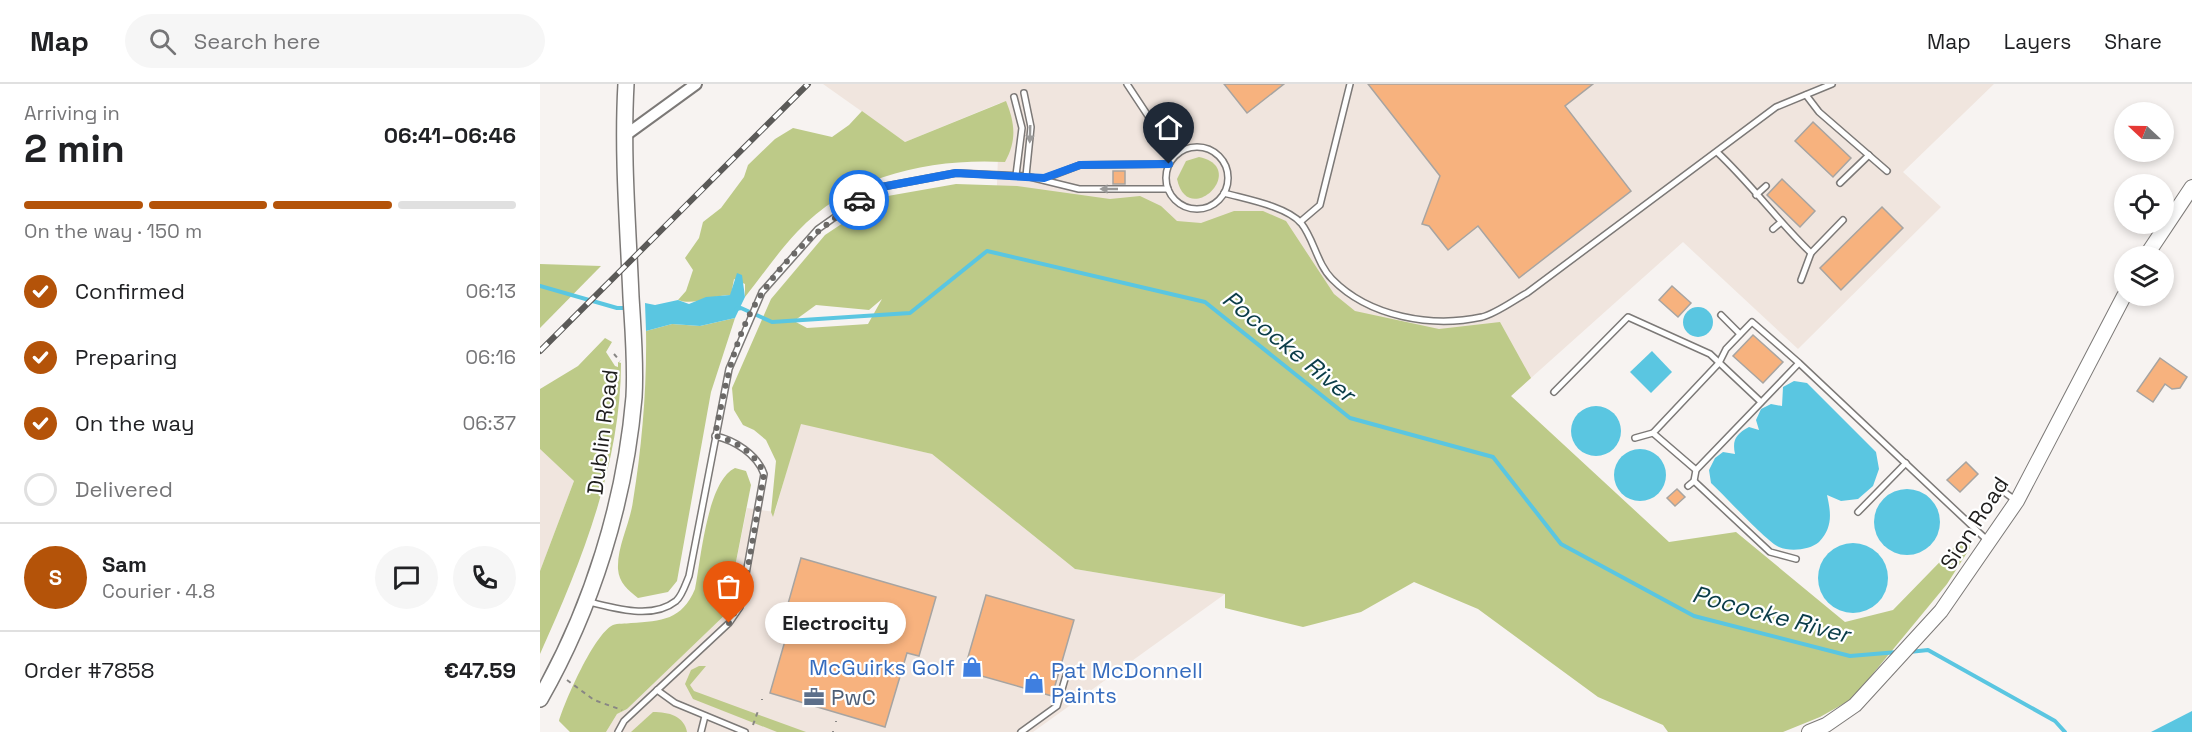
<!DOCTYPE html>
<html lang="en">
<head>
<meta charset="utf-8">
<style>
	:root { --surface:#fff; --page:#f6f6f6; --text:#202124; --muted:#757577; --line:#e0e0e0; --accent:#b45309 }
	body { margin:0; font-family:"Space Grotesk",sans-serif; background:var(--page); color:var(--text); height:100vh; display:flex; flex-direction:column; font-size:22px; white-space:nowrap }
	* { box-sizing:border-box; margin:0 }
	p { font-size:20px; color:var(--muted) }
	.icon { flex:none; width:33px; height:33px; fill:none; stroke:currentColor; stroke-width:2; stroke-linecap:round; stroke-linejoin:round }
	.map { position:relative; flex:1; overflow:hidden }
	.drawer { display:flex; flex-direction:column; background:var(--surface); width:540px }
	.drawer>* { flex:none }
	.needle { width:39px; rotate:292deg }
	.controls { position:absolute; left:1574px; top:18px; display:grid; gap:12px }
	.controls a { display:grid; place-items:center; width:60px; height:60px; border-radius:50%; background:var(--surface); box-shadow:0 3px 9px #0003; font-size:30px }
	.pin { position:absolute; display:grid; place-items:center; width:51px; height:51px; color:#fff; margin:-62px -26px; border-radius:50% 50% 50% 0; rotate:-45deg; box-shadow:0 0 6px #0007 }
	.pin .icon { rotate:45deg }
	.courier { position:absolute; display:grid; place-items:center; width:60px; height:60px; margin:-30px; border:4px solid #1a73e8; border-radius:50%; background:#fff; color:#222; box-shadow:0 2px 8px #0007 }
	.bubble { position:absolute; height:42px; border-radius:21px; background:var(--surface); box-shadow:0 3px 9px #0003; font-size:20px; font-weight:600; line-height:42px; text-align:center }
	.head em { font-style:normal; font-weight:600 }
	.head div { display:flex; flex-direction:column-reverse }
	.head { display:flex; align-items:center; justify-content:space-between; height:102px; padding:0 24px }
	h1 { font-size:39px; font-weight:600; line-height:45px }
	.bar { display:grid; grid-template-columns:repeat(4,1fr); gap:9px 6px; align-content:center; height:72px; padding:0 24px }
	.bar i { height:8px; border-radius:4px; background:var(--line) }
	.bar .active { background:var(--accent) }
	.bar p { grid-column:span 4 }
	.line { display:flex; align-items:center; gap:15px; padding:0 24px; border-top:2px solid var(--line) }
	.line div { flex:1 }
	.round { display:grid; place-items:center; flex:none; width:63px; height:63px; border-radius:32px; background:var(--page) }
	ol { padding:0 24px; list-style:none }
	li { display:flex; align-items:center; gap:18px; height:66px }
	li p { margin-inline-start:auto }
	li .icon { padding:6px; border-radius:50%; background:var(--accent); color:#fff; stroke-width:4 }
	li:last-child { color:var(--muted) }
	li i { width:33px; height:33px; border:3px solid var(--line); border-radius:50% }
	header { display:flex; align-items:center; gap:36px; box-sizing:border-box; height:84px; padding:0 30px; background:var(--surface); border-bottom:2px solid var(--line) }
	header strong { font-size:28px }
	nav { display:flex; gap:33px; margin-inline-start:auto; font-size:21px }
	.search { width:420px; height:54px; background:var(--page); display:flex; align-items:center; gap:15px; box-sizing:border-box; padding:0 21px; border-radius:33px; color:var(--muted); font-size:22px }
	main { display:flex; flex:1; min-height:0 }
	.map>svg:first-child { display:block }
	.built { fill:#f0e5de }
	.green { fill:#bdca88; fill-rule:evenodd }
	.water { fill:#5ac6e1 }
	.lines { fill:none; stroke-linecap:round; stroke-linejoin:round }
	.stream { stroke:#5ac6e1; stroke-width:4 }
	.building { fill:#f7b27e; stroke:#a7a4a1; stroke-width:1.5 }
	.service-casing { stroke:#7c7977; stroke-width:8 }
	.minor-casing { stroke:#7c7977; stroke-width:14 }
	.tertiary-casing { stroke:#7c7977; stroke-width:16 }
	.secondary-casing { stroke:#7c7977; stroke-width:18 }
	.path { stroke:#888684; stroke-width:2; stroke-dasharray:4.5 4.5; stroke-linecap:butt }
	.service { stroke:#fff; stroke-width:5 }
	.minor { stroke:#fff; stroke-width:10 }
	.tertiary { stroke:#fff; stroke-width:14 }
	.secondary { stroke:#fff; stroke-width:15 }
	.rail-casing { stroke:#5b5a58; stroke-width:6 }
	.rail { stroke:#fff; stroke-width:4; stroke-dasharray:11; stroke-linecap:butt }
	.oneway { fill:#9a9a99 }
	.done { stroke:#6b6967; stroke-width:6; stroke-dasharray:0 10.8 }
	.route { stroke:#1a73e8; stroke-width:8 }
	.labels { text-anchor:middle; dominant-baseline:central; stroke-width:4.5; stroke-linejoin:round; paint-order:stroke }
	.street-label { font-size:22px; fill:#1f1e1d; stroke:#fff }
	.shop-label { font-size:22px; fill:#366cbe; stroke:#fff; text-anchor:end }
	.service-label { font-size:22px; fill:#4e5e75; stroke:#fff; text-anchor:start }
	.water-label { font-size:24px; font-style:italic; fill:#0b3d49; stroke:#fff }
</style>
</head>
<body>
<header>
<strong>Map</strong>
<div class="search"><svg class="icon" aria-label="search" viewBox="0 0 24 24"><circle cx="10" cy="10" r="6"/><path d="M15 15l6 6"/></svg>Search here</div>
<nav><a>Map</a><a>Layers</a><a>Share</a></nav>
</header>
<main>
<section class="drawer">
<div class="head"><div><h1>2 min</h1><p>Arriving in</p></div><em>06:41–06:46</em></div>
<div class="bar"><i class="active"></i><i class="active"></i><i class="active"></i><i></i><p>On the way · 150 m</p></div>
<ol>
<li><svg class="icon" aria-label="check" viewBox="0 0 24 24"><path d="M5 12l5 5 9-10"/></svg>Confirmed<p>06:13</p></li>
<li><svg class="icon" aria-label="check" viewBox="0 0 24 24"><path d="M5 12l5 5 9-10"/></svg>Preparing<p>06:16</p></li>
<li><svg class="icon" aria-label="check" viewBox="0 0 24 24"><path d="M5 12l5 5 9-10"/></svg>On the way<p>06:37</p></li>
<li><i></i>Delivered</li>
</ol>
<div class="line" style="height:108px"><b class="round" style="background:var(--accent);color:#fff">S</b><div><b>Sam</b><p>Courier · 4.8</p></div><a class="round"><svg class="icon" aria-label="chat" viewBox="0 0 24 24"><path d="M4 5h16v11H9l-5 4z"/></svg></a><a class="round"><svg class="icon" aria-label="phone" viewBox="0 0 24 24"><path d="M5 4h4l2 5-3 2q2 4 5 5l2-3 5 2v4C11 20 4 13 5 4z"/></svg></a></div>
<div class="line" style="height:78px"><div>Order #7858</div><b>€47.59</b></div>
</section>
<div class="map">
<svg width="1652" height="648" viewBox="0 0 1652 648">
	<rect width="100%" height="100%" fill="#f7f3f1"/>
	<g class="built">
		<path d="M283 0H1454L1363 88 1401 123 1258 265 1143 158 971 312 455 153 460 19 365 58Z"/>
		<path d="M260 339 392 370 535 485 685 510 493 648H66L77 630 87 625 190 526 198 494 193 493 207 424 235 428Z"/>
		<path d="M0 365 34 397 0 487Z"/>
	</g>
	<g class="green">
		<path d="M466 17C475 39 477 56 465 78 390 74 310 91 257 148 238 168 222 192 205 213V200L194 195 191 211C172 211 155 222 138 216L146 207 153 186 145 174 159 154 163 138 181 124 204 93 208 81 235 55 253 44 292 53 309 41 322 27 365 58Z"/>
		<path d="M659 73C710 84 648 146 637 95L646 77Z"/>
		<path d="M416 100 477 102 570 115 600 112 621 122 637 137 661 139 694 127H723L746 137 794 210 815 227 899 245 960 238 991 294 971 312 1129 458 1196 448 1305 538 1353 526 1427 450 1430 464 1407 500 1312 615 1280 633 1243 648H1128L1123 641 1058 613 938 525 874 498 821 528 763 543 685 524V510L535 485 392 370 261 340 233 433 231 428 236 377 226 356 214 346 203 341 194 326 192 304 231 215 285 151 342 113ZM342 215 328 240 267 244 254 237 276 221 329 226Z"/>
		<path d="M0 180 61 182 0 244Z"/>
		<path d="M195 234 171 308 137 497 128 508 98 514C88 506 79 499 78 485 77 462 90 440 93 417 102 362 107 303 106 247L132 240 160 242Z"/>
		<path d="M65 254 72 258 66 268 75 282 78 283V278L81 279C81 380 41 479 0 570V487L34 397 0 365V305L38 282Z"/>
		<path d="M195 384 206 387 211 401 193 493 198 494 190 526 87 625 77 630 66 648H30L19 637C25 617 54 550 73 541 77 539 86 540 91 539 122 537 142 536 155 505 161 476 167 397 195 384Z"/>
		<path d="M159 582H166L150 601 154 607 266 648H237L153 615 145 600 151 586Z"/>
		<path d="M113 628C129 628 144 632 147 648H91Z"/>
	</g>
	<g class="water">
		<path d="M197 189 202 191 205 213 195 234 160 242 132 240 106 247 105 219 115 221 138 216 149 220 166 213 190 211Z"/>
		<circle cx="1158" cy="238" r="15"/>
		<path d="M1112 267 1132 288 1111 309 1090 288Z"/>
		<path d="M1254 297 1267 299 1336 368 1339 385 1333 402 1318 415 1301 417 1287 411C1291 429 1293 443 1279 458 1270 466 1250 468 1239 463 1228 459 1183 410 1171 399L1169 386 1175 374 1183 368 1195 370C1192 356 1196 350 1209 343L1219 346 1216 336 1221 325 1231 320 1242 322 1243 303Z"/>
		<circle cx="1056" cy="347" r="25"/>
		<circle cx="1100" cy="391" r="26"/>
		<circle cx="1367" cy="438" r="33"/>
		<circle cx="1313" cy="494" r="35"/>
		<path d="M1652 627V648H1611Z"/>
	</g>
	<g class="lines">
		<g class="stream">
			<path d="M0 202 77 224H89"/>
			<path d="M196 225 201 224 232 238 370 229 447 167 665 218 810 334 953 373 1021 460 1154 532 1310 572 1358 568"/>
			<path d="M1369 568 1388 566 1515 637 1525 648"/>
		</g>
	</g>
	<g class="building">
		<path d="M684 0H744L707 29Z"/>
		<path d="M828 0H1053L1025 22 1091 107 979 194 938 142 908 166 889 142 882 140 900 92Z"/>
		<path d="M1273 38 1311 74 1293 93 1255 57Z"/>
		<rect x="573" y="87" width="12" height="13"/>
		<path d="M1242 95 1275 127 1260 143 1227 111Z"/>
		<path d="M1342 123 1363 144 1301 206 1280 184Z"/>
		<path d="M1132 202 1151 219 1138 233 1119 216Z"/>
		<path d="M1213 251 1243 278 1223 299 1193 272Z"/>
		<path d="M1620 274 1647 293 1640 304 1632 305 1625 300 1613 318 1597 307Z"/>
		<path d="M1426 378 1438 390 1420 408 1407 396Z"/>
		<path d="M1137 405 1145 413 1135 422 1127 414Z"/>
		<path d="M261 474 396 513 379 572 367 569 345 643 230 609 251 536 244 534Z"/>
		<path d="M446 511 534 536 512 612 424 587Z"/>
	</g>
	<g class="lines">
		<g class="service-casing">
			<g id="service">
				<path d="M587 0 624 56 639 68"/>
				<path d="M484 9 491 43 486 92"/>
				<path d="M1266 11 1279 28 1347 87"/>
				<path d="M474 13 482 44 476 91"/>
				<circle cx="657" cy="94" r="31"/>
				<path d="M1177 68C1211 100 1238 137 1271 169L1303 136"/>
				<path d="M506 94 540 81 629 80"/>
				<path d="M1300 99 1329 71"/>
				<path d="M684 109C705 115 746 122 761 139 774 155 777 180 792 195 829 233 892 244 942 233 957 229 974 216 987 209L1236 23 1292 0"/>
				<path d="M1216 111 1226 102"/>
				<path d="M760 138 780 121 810 0"/>
				<path d="M1233 145 1240 139"/>
				<path d="M1261 196 1271 169"/>
				<path d="M1181 231 1200 250"/>
				<path d="M1259 279 1212 238 1186 265 1179 279 1113 349 1156 386 1259 279 1448 457"/>
				<path d="M1014 308 1088 233 1170 270 1221 318"/>
				<path d="M1095 354 1113 349"/>
				<path d="M1154 397 1230 468 1256 475"/>
				<path d="M1148 402 1154 397 1156 386"/>
				<path d="M1460 405 1475 416"/>
				<path d="M1318 428 1366 379"/>
				<path d="M49 518C75 524 112 536 136 517 142 512 146 499 149 492L189 285 222 208 278 145 336 104 416 89 486 92 539 105H628"/>
				<path d="M117 606 135 619 205 648"/>
				<path d="M78 648 84 637 189 539 200 523 224 390C217 370 194 356 175 352"/>
				<path d="M161 648 165 632"/>
				<path d="M481 648 517 622 527 588"/>
			</g>
		</g>
		<g class="minor-casing">
			<path id="minor" d="M83 53 156 0"/>
		</g>
		<g class="tertiary-casing">
			<g id="tertiary">
				<path d="M1606 172 1652 103"/>
				<path d="M1269 648 1286 641 1315 621 1401 527 1477 417 1584 212"/>
			</g>
		</g>
		<g class="secondary-casing">
			<path id="secondary" d="M0 615C52 524 85 418 94 313 96 280 93 246 91 213 88 142 82 71 86 0"/>
		</g>
		<g class="path">
			<path d="M74 270 80 277"/>
			<path d="M27 596 54 616 82 626"/>
			<path d="M222 616V615"/>
			<path d="M296 638V637"/>
			<path d="M213 641 218 627"/>
			<path d="M293 648V647"/>
		</g>
		<use href="#service" class="service"/>
		<use href="#minor" class="minor"/>
		<use href="#tertiary" class="tertiary"/>
		<use href="#secondary" class="secondary"/>
		<g class="rail-casing">
			<path id="rail" d="M0 267 268 0"/>
		</g>
		<use href="#rail" class="rail"/>
	</g>
	<defs><path id="oneway-solid" d="M-6-.8H1V-3.2L6.5 0L1 3.2V.8H-6Z" transform="scale(1.5)"/></defs>
	<g class="oneway">
		<use href="#oneway-solid" transform="translate(490 50) rotate(92)"/>
		<use href="#oneway-solid" transform="translate(569 105) rotate(-180)"/>
	</g>
	<g class="lines">
		<path class="done" d="M189 539 203 512 224 390C217 370 194 356 175 352 185 303 194 250 223 208 247 171 284 141 319 116"/>
		<path class="route" d="M319 116 336 104 416 89 504 94 540 81 629 80"/>
	</g>
	<defs>
		<g id="shop-bare" transform="scale(1.62)"><path d="M-5-2.5h2.3a2.7 3.5 0 0 1 5.4 0H5L5.5 6h-11ZM-1.5-2.5h3a1.5 2.3 0 0 0-3 0Z" fill="#3f7fe0" stroke="#fff" stroke-width="2.5" paint-order="stroke"/></g>
		<g id="office-bare" transform="scale(1.62)"><path d="M-6-3h4V-5.5h4V-3h4V5H-6ZM-1-4.5V-3h2v-1.5ZM-6 0V1H6V0Z" fill="#5c6f8a" stroke="#fff" stroke-width="2.5" paint-order="stroke"/></g>
	</defs>
	<g fill-rule="evenodd">
		<use href="#shop-bare" x="432" y="583"/>
		<use href="#shop-bare" x="494" y="599"/>
		<use href="#office-bare" x="274" y="613"/>
	</g>
	<g class="labels">
		<g class="street-label">
			<text transform="translate(62 348) rotate(-83)">Dublin Road</text>
			<text transform="translate(1434 439) rotate(-57)">Sion Road</text>
		</g>
		<g class="shop-label">
			<text x="415" y="583">McGuirks Golf</text>
			<text x="511" y="586" text-anchor="start">Pat McDonnell<tspan x="511" dy="25">Paints</tspan></text>
		</g>
		<g class="service-label">
			<text x="291" y="613">PwC</text>
		</g>
		<g class="water-label">
			<text transform="translate(749 262) rotate(39)">Pococke River</text>
			<text transform="translate(1231 530) rotate(15)">Pococke River</text>
		</g>
	</g>
</svg>
<div class="controls">
<a><svg class="needle" viewBox="-14 -14 28 28"><path d="M0-13l5 13h-10z" fill="#e53935"/><path d="M0 13l5-13h-10z" fill="#757577"/></svg></a>
<a><svg class="icon" aria-label="locate" viewBox="0 0 24 24"><circle cx="12" cy="12" r="6"/><path d="M12 2v4M12 18v4M2 12h4M18 12h4"/></svg></a>
<a><svg class="icon" aria-label="layers" viewBox="0 0 24 24"><path d="M12 4l9 5-9 5-9-5zM3 14l9 5 9-5"/></svg></a>
</div>
<div class="pin" style="left:189px;top:539px;background:#ea580c"><svg class="icon" aria-label="bag" viewBox="0 0 24 24"><path d="M5 8h14l-1 12H6zM9 8a3 3 0 0 1 6 0"/></svg></div>
<div class="pin" style="left:629px;top:80px;background:#1f2937"><svg class="icon" aria-label="home" viewBox="0 0 24 24"><path d="M3 11l9-7 9 7M6 9v11h12V9"/></svg></div>
<div class="courier" style="left:319px;top:116px"><svg class="icon" aria-label="car" viewBox="0 0 24 24"><path d="M5 17H2v-5l4-1 3-4h7l3 4 3 1v5h-3M9 17h6M6 11h13"/><circle cx="7" cy="17" r="2"/><circle cx="17" cy="17" r="2"/></svg></div>
<div class="bubble" style="left:225px;top:518px;width:141px">Electrocity</div>
</div>
</main>
</body>
</html>
